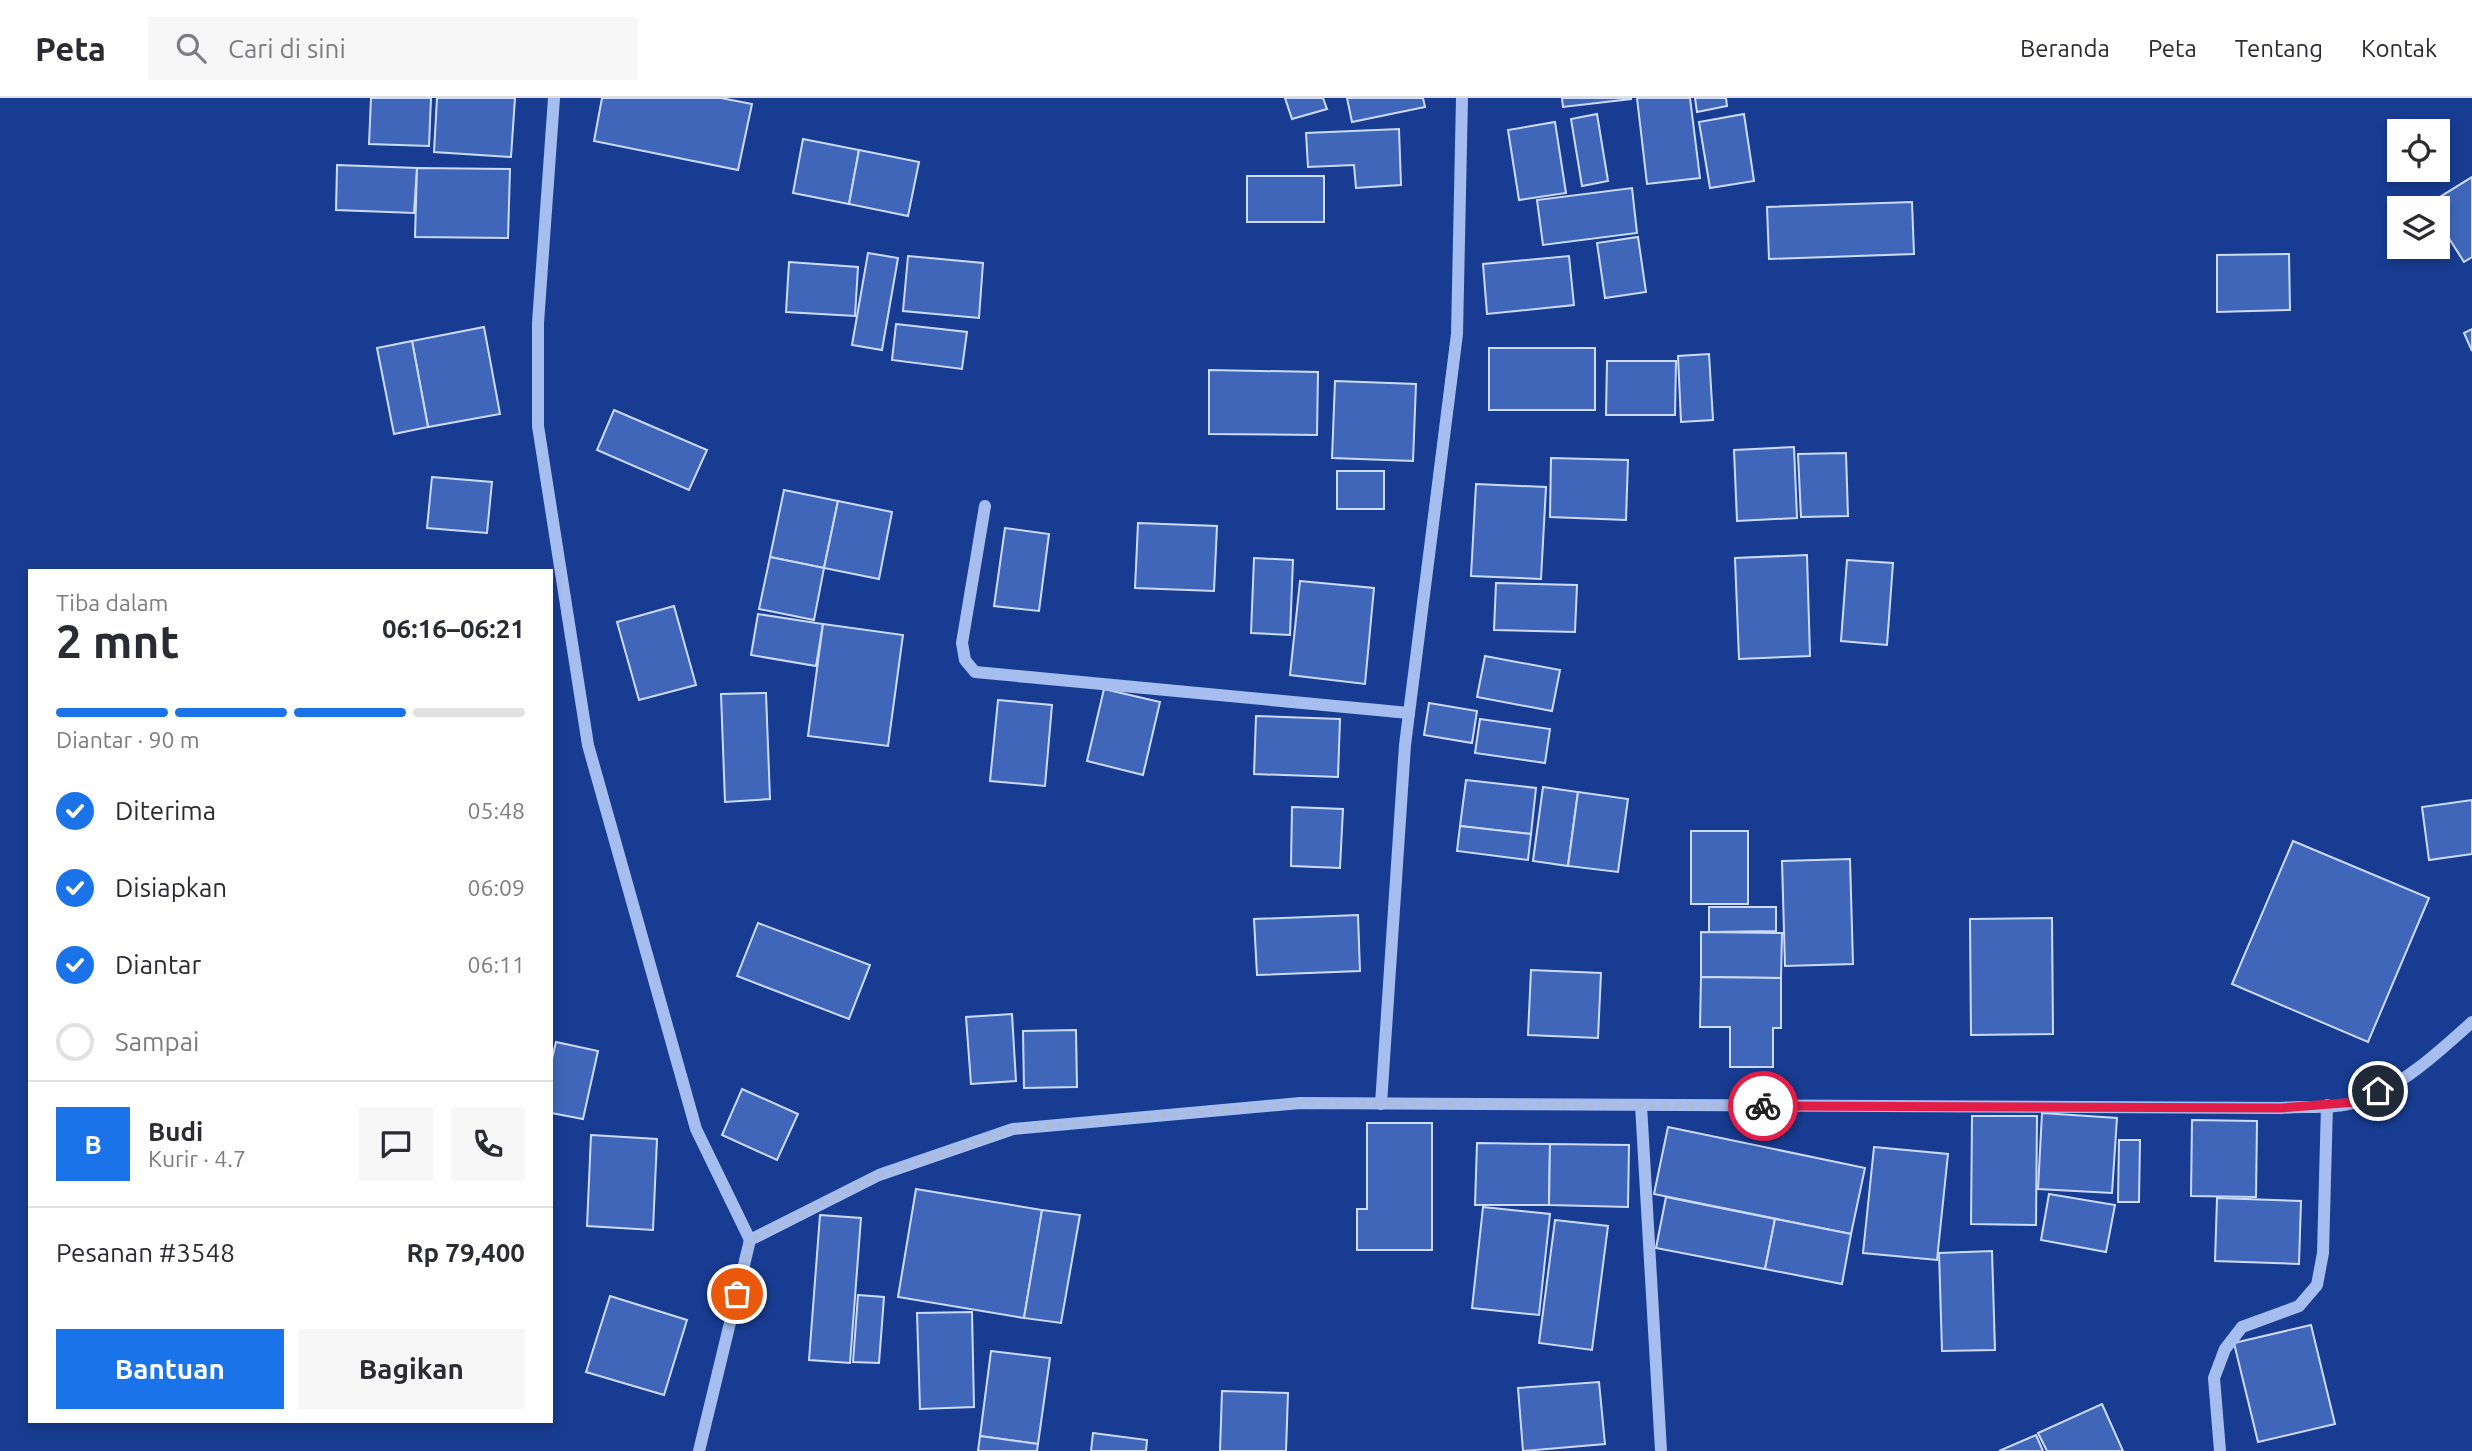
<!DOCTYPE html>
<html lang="id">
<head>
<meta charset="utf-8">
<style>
	:root { --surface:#fff; --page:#f7f7f7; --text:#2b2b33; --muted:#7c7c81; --line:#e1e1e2; --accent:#1a73e8 }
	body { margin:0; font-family:Ubuntu,sans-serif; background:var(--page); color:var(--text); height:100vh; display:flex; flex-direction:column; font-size:26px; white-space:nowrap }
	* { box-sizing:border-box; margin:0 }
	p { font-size:23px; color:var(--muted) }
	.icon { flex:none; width:38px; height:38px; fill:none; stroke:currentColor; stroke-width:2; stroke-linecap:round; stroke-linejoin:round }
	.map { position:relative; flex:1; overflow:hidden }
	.drawer { position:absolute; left:28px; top:471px; width:525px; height:854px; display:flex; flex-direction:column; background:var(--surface); border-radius:0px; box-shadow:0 4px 10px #0003 }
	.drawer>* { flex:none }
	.controls { position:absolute; left:2387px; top:21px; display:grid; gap:14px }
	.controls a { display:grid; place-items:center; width:63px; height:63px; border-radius:0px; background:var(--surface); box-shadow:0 4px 10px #0003; font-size:35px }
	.pin { position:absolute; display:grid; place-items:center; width:60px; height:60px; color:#fff; margin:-30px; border:4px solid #fff; border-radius:50%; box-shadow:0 2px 7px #0007 }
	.courier { position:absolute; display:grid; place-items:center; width:70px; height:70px; margin:-35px; border:5px solid #e11d48; border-radius:50%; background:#fff; color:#222; box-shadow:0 2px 9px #0007 }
	.overview em { font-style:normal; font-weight:600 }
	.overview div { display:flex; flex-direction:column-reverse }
	.overview { display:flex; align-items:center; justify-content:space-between; height:119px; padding:0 28px }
	h1 { font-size:46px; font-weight:600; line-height:52px }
	.bar { display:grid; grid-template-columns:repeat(4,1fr); gap:10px 7px; align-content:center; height:84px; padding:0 28px }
	.bar i { height:9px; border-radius:5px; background:var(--line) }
	.bar .current { background:var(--accent) }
	.bar p { grid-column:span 4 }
	.line { display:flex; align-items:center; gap:18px; padding:0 28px; border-top:2px solid var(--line) }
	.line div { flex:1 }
	.round { display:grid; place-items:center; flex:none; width:74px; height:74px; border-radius:0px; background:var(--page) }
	ol { padding:0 28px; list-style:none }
	li { display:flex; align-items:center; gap:21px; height:77px }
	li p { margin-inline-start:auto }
	li .icon { padding:7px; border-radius:50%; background:var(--accent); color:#fff; stroke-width:4 }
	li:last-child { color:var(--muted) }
	li i { width:38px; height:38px; border:4px solid var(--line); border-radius:50% }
	.cta { display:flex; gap:14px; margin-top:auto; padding:14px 28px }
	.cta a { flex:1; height:80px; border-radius:0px; background:var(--accent); color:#fff; font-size:28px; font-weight:600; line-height:80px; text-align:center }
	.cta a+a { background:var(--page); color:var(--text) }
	header { display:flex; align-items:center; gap:42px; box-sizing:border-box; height:98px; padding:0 35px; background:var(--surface); border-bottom:2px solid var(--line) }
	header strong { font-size:33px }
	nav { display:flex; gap:38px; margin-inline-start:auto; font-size:24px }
	.search { width:490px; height:63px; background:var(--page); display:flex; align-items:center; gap:18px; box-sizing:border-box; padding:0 24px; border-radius:0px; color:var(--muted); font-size:26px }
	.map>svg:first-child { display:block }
	.building { fill:#4066b9; stroke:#cddbfb; stroke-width:2 }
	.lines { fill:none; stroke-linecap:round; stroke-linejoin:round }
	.minor { stroke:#a6bdf0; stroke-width:12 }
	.done { stroke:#aebbd8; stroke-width:7; stroke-dasharray:0 12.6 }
	.route { stroke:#e11d48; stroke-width:9 }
</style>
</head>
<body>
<header>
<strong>Peta</strong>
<div class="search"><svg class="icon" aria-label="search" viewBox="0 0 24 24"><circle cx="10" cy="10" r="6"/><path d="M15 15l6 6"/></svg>Cari di sini</div>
<nav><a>Beranda</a><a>Peta</a><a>Tentang</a><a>Kontak</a></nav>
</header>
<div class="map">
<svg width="2472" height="1353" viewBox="0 0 2472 1353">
	<rect width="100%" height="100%" fill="#183c91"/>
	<g class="building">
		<path d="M371 0H431L429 48 369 46Z"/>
		<path d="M437 0H515L511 59 434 54Z"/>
		<path d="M602 0H721L752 6 738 72 594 43Z"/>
		<path d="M1285 0H1323L1327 11 1292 21Z"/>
		<path d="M1347 0H1423L1425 9 1352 24Z"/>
		<path d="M1562 0H1631V1L1563 9Z"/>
		<path d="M1637 0H1690L1700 80 1647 86Z"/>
		<path d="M1695 0H1726L1727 8 1697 14Z"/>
		<path d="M1597 16 1608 83 1582 88 1571 21Z"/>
		<path d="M1744 16 1754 83 1710 90 1699 24Z"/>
		<path d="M1555 24 1566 95 1519 102 1508 32Z"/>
		<path d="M1399 31 1401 87 1356 90 1354 67 1308 69 1306 35Z"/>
		<path d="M803 41 859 52 849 106 793 95Z"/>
		<path d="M859 52 919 64 908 118 849 106Z"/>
		<path d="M337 67 417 70 414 115 336 112Z"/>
		<path d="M417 70 510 71 508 140 415 139Z"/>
		<rect x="1247" y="78" width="77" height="46"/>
		<path d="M2472 79V159L2464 164 2438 123V110L2427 107Z"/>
		<path d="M1632 90 1637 135 1543 147 1537 102Z"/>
		<path d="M1912 104 1914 156 1769 161 1767 109Z"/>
		<path d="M1638 139 1646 194 1605 200 1597 145Z"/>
		<path d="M868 155 898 160 882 252 852 247Z"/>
		<path d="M2289 156 2290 212 2217 214V157Z"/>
		<path d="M908 158 983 165 979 220 903 213Z"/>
		<path d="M1569 158 1574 207 1487 216 1483 166Z"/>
		<path d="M789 164 858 169 855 218 786 214Z"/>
		<path d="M896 226 967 234 962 271 892 262Z"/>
		<path d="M484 229 500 316 428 329 412 243Z"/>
		<path d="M2472 231V253L2464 235Z"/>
		<path d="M412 243 428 329 394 336 377 250Z"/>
		<rect x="1489" y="250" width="106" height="62"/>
		<path d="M1709 256 1713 322 1681 324 1678 258Z"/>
		<path d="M1607 263H1676L1675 317H1606Z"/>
		<path d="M1209 272 1318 274 1317 337 1209 336Z"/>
		<path d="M1335 283 1416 286 1413 363 1332 360Z"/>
		<path d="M614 312 707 352 689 392 597 352Z"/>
		<path d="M1794 349 1797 420 1737 423 1734 352Z"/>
		<path d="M1846 355 1848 418 1801 419 1798 356Z"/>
		<path d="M1551 360 1628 362 1626 422 1550 419Z"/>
		<rect x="1337" y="373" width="47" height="38"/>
		<path d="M432 379 492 384 487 435 427 430Z"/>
		<path d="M1476 386 1546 389 1541 481 1471 478Z"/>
		<path d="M784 392 838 403 824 470 770 459Z"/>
		<path d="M838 403 892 414 879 481 824 470Z"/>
		<path d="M1138 425 1217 428 1214 493 1135 490Z"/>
		<path d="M1005 430 1049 436 1039 513 994 508Z"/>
		<path d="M1807 457 1810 558 1739 561 1735 460Z"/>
		<path d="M770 459 824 470 814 522 759 511Z"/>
		<path d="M1254 460 1293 462 1290 537 1251 535Z"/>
		<path d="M1847 462 1893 465 1887 547 1841 543Z"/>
		<path d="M1300 483 1374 490 1365 586 1290 577Z"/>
		<path d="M1496 485 1577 487 1575 534 1494 532Z"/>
		<path d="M674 508 696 587 639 602 617 524Z"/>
		<path d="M758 516 823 526 816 568 751 557Z"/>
		<path d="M823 526 903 537 888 648 808 638Z"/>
		<path d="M1485 558 1560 572 1552 613 1477 599Z"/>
		<path d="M1104 591 1160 604 1143 677 1087 663Z"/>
		<path d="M766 595 770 701 725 704 721 596Z"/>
		<path d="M998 602 1052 607 1045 688 990 683Z"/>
		<path d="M1429 605 1477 613 1472 645 1424 637Z"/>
		<path d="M1256 618 1340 621 1338 679 1254 676Z"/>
		<path d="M1480 621 1550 631 1545 665 1475 655Z"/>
		<path d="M1466 682 1536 690 1531 736 1460 728Z"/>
		<path d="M1543 689 1578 694 1568 768 1533 763Z"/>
		<path d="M1578 694 1628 701 1618 774 1568 768Z"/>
		<path d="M2472 702V756L2429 762 2422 709Z"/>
		<path d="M1292 709 1343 711 1340 770 1291 768Z"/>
		<path d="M1460 728 1531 736 1528 762 1457 753Z"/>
		<rect x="1691" y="733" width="57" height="73"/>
		<path d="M2293 743 2429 800 2368 944 2232 886Z"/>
		<path d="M1850 761 1853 866 1785 868 1782 763Z"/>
		<path d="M1709 809H1776V833L1709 834Z"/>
		<path d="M1358 817 1360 873 1257 877 1254 821Z"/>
		<path d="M2052 820 2053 936 1971 937 1970 821Z"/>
		<path d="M758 825 870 867 849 921 737 878Z"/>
		<path d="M1701 834 1782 835 1781 880 1701 879Z"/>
		<path d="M1531 872 1601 875 1598 940 1528 937Z"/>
		<path d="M1701 879 1781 880V930H1773V969H1730V929H1700Z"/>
		<path d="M1012 916 1016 983 971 986 966 919Z"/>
		<path d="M1076 932 1077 989 1024 990 1023 933Z"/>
		<path d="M556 944 598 953 583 1021 551 1015V965Z"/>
		<path d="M742 991 798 1016 777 1062 722 1037Z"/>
		<path d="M2042 1015 2117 1020 2112 1095 2038 1091Z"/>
		<path d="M1972 1018H2037L2036 1127 1971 1126Z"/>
		<path d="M2192 1022 2257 1023 2256 1099 2191 1098Z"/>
		<path d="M1367 1025H1432V1152H1357V1111H1367Z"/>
		<path d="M1668 1029 1865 1070 1851 1136 1654 1096Z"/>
		<path d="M591 1037 657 1041 653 1132 587 1128Z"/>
		<path d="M2119 1042H2140L2139 1104H2118Z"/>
		<path d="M1477 1045 1550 1046 1549 1107H1475Z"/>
		<path d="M1550 1046 1629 1047 1628 1109 1549 1107Z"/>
		<path d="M1874 1049 1948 1056 1937 1162 1863 1155Z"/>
		<path d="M916 1091 1042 1112 1024 1220 898 1199Z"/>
		<path d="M2049 1096 2115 1107 2106 1154 2041 1142Z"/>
		<path d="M1666 1099 1775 1121 1765 1171 1656 1150Z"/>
		<path d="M2217 1100 2301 1103 2299 1166 2215 1163Z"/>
		<path d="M1483 1109 1550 1116 1539 1217 1472 1210Z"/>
		<path d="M1042 1112 1080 1117 1061 1225 1024 1220Z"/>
		<path d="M820 1117 861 1120 850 1265 809 1262Z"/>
		<path d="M1775 1121 1851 1136 1842 1186 1765 1171Z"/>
		<path d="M1555 1122 1608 1128 1592 1252 1539 1245Z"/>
		<path d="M1992 1153 1995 1252 1942 1253 1939 1155Z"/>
		<path d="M858 1197 884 1199 879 1265 853 1264Z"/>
		<path d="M610 1198 687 1222 664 1297 586 1274Z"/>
		<path d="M972 1214 974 1309 920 1311 917 1215Z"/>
		<path d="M2311 1227 2335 1326 2258 1344 2234 1245Z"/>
		<path d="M991 1253 1050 1260 1038 1346 980 1338Z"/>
		<path d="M1599 1284 1605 1346 1523 1353 1518 1290Z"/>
		<path d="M1222 1293 1288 1295 1286 1353H1220Z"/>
		<path d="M2102 1306 2123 1353H2047L2038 1335Z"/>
		<path d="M1093 1335 1147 1342 1146 1353H1091Z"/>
		<path d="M2036 1337 2043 1353H1999Z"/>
		<path d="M980 1338 1038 1346 1037 1353H978Z"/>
	</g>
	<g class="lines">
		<g class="minor">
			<path d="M554 0 538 225V328L588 647 696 1031 750 1142"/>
			<path d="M985 408 962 545 965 562 975 574 1409 615"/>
			<path d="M1381 1006 1405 647 1457 236 1462 0"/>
			<path d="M1641 1007 1661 1353"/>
			<path d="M699 1353 750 1142 879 1077 1013 1031 1300 1005 2281 1010C2304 1008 2335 1011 2357 1004 2400 990 2439 954 2472 924"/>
			<path d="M2220 1353 2214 1280 2225 1251 2242 1229 2299 1208 2317 1187 2323 1155 2327 1007"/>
		</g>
	</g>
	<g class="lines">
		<path class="done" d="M737 1196 750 1142 878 1077 1013 1031 1300 1005 1763 1008"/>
		<path class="route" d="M1763 1008 2281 1010 2356 1004 2378 993"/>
	</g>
</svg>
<div class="controls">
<a><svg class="icon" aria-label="locate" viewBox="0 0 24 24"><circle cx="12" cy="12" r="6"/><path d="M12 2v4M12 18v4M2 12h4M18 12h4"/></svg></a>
<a><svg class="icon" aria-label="layers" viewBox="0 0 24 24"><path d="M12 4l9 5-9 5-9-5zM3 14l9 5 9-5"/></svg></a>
</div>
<div class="pin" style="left:737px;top:1196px;background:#ea580c"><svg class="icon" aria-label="bag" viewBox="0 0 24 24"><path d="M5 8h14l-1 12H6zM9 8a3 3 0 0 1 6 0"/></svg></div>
<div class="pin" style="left:2378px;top:993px;background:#1f2937"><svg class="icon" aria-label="home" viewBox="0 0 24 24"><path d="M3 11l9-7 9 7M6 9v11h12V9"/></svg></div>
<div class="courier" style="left:1763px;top:1008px"><svg class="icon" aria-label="bike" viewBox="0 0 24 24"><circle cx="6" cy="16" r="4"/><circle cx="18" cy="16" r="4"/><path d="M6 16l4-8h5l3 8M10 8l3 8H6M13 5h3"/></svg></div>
<section class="drawer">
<div class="overview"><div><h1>2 mnt</h1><p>Tiba dalam</p></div><em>06:16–06:21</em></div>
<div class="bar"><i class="current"></i><i class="current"></i><i class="current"></i><i></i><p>Diantar · 90 m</p></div>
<ol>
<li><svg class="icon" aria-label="check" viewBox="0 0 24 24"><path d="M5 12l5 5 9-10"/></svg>Diterima<p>05:48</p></li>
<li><svg class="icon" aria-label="check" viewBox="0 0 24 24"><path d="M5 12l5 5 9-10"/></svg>Disiapkan<p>06:09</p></li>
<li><svg class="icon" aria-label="check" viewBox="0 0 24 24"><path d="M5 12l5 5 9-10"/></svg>Diantar<p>06:11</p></li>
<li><i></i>Sampai</li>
</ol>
<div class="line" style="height:126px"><b class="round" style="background:var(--accent);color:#fff">B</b><div><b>Budi</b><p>Kurir · 4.7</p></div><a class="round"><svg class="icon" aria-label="chat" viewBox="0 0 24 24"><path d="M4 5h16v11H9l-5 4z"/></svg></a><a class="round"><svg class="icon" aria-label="phone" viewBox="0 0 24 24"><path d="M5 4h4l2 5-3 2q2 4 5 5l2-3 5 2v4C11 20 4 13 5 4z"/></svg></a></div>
<div class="line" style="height:91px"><div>Pesanan #3548</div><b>Rp 79,400</b></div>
<div class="cta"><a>Bantuan</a><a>Bagikan</a></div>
</section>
</div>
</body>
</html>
